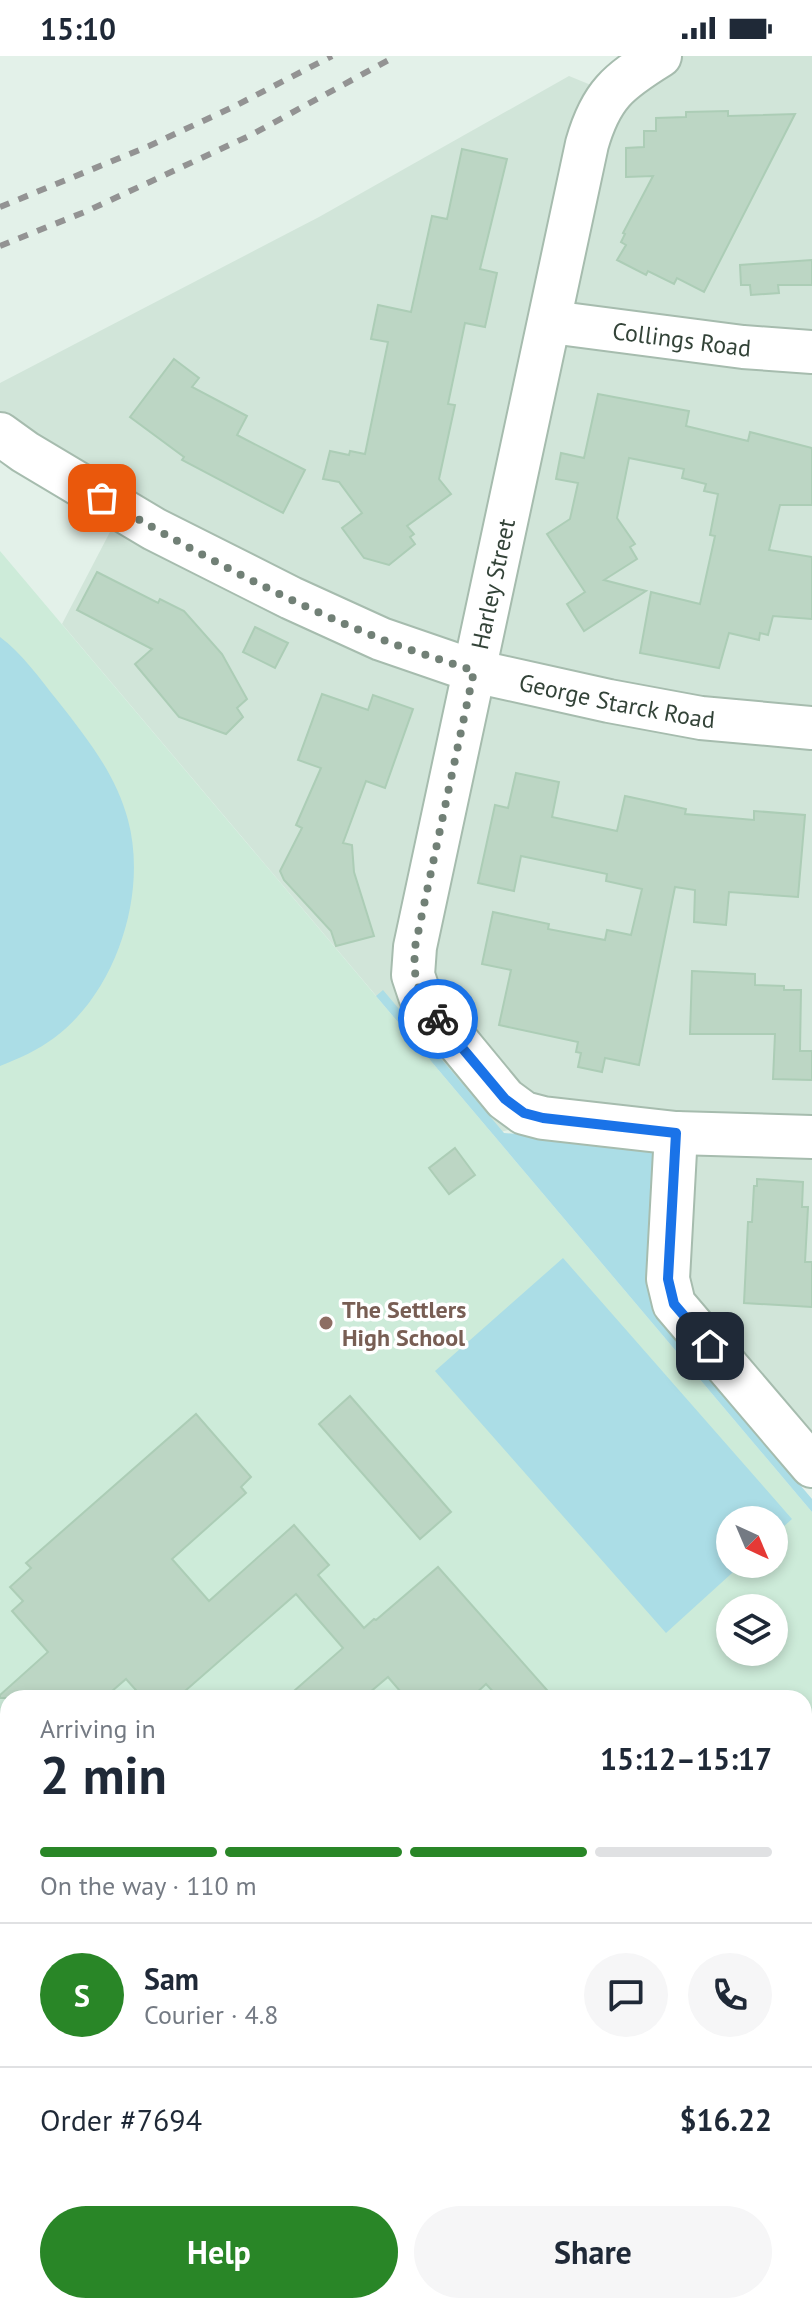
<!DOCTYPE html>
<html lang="en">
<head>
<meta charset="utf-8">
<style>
	:root { --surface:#fff; --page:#f6f6f7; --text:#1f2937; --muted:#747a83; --line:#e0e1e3; --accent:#298627 }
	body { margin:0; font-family:"PT Sans",sans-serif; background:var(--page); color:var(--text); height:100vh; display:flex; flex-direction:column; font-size:30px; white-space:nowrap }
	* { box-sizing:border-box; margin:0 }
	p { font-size:26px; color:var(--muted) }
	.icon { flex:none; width:44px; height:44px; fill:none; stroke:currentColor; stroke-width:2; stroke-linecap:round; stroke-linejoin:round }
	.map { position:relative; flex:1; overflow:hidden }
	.side { position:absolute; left:0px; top:1634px; width:812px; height:624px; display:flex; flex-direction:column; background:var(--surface); border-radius:24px 24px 0 0; box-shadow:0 4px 12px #0003 }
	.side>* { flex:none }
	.needle { width:52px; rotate:136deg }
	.buttons { position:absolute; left:716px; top:1450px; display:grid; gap:16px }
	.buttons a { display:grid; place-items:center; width:72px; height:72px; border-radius:50%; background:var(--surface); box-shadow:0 4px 12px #0003; font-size:40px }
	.pin { position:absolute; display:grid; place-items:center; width:68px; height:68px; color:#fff; margin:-34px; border-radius:16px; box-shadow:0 4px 12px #0006 }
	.courier { position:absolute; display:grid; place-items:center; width:80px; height:80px; margin:-40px; border:6px solid #1a73e8; border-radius:50%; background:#fff; color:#222; box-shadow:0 2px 10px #0007 }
	.summary em { font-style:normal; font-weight:600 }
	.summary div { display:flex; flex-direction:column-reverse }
	.summary { display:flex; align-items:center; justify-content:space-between; height:136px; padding:0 40px }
	h1 { font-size:52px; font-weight:600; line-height:60px }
	.bar { display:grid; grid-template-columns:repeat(4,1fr); gap:12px 8px; align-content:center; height:96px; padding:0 40px }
	.bar i { height:10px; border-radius:6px; background:var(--line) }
	.bar .on { background:var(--accent) }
	.bar p { grid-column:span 4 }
	.line { display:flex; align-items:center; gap:20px; padding:0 40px; border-top:2px solid var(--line) }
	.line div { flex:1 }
	.round { display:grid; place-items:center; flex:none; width:84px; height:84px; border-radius:42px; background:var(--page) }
	.button { display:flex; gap:16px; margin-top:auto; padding:16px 40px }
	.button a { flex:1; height:92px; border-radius:48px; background:var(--accent); color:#fff; font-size:32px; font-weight:600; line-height:92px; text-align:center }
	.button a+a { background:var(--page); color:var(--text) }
	.status { display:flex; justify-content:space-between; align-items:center; height:56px; padding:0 40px; background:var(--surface); direction:ltr }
	.status svg { height:22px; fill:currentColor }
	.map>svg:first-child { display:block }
	.residential { fill:#d1e5d9 }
	.education { fill:#cdebd9; fill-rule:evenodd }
	.green { fill:#abdde6 }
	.building { fill:#bcd6c4; stroke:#accdb6; stroke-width:2 }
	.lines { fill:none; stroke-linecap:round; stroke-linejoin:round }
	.minor-casing { stroke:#a6bcae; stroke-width:46 }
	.minor { stroke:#fff; stroke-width:42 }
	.rail { stroke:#939393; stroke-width:6; stroke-dasharray:10 10; stroke-linecap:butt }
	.done { stroke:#718076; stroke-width:8; stroke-dasharray:0 14.4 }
	.route { stroke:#1a73e8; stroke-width:10 }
	.education-dot { fill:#8d6e63; stroke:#fff; stroke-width:3 }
	.labels { text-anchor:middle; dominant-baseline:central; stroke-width:7; stroke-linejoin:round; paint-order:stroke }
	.street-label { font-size:24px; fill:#334338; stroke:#fff }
	.education-label { font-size:24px; font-weight:bold; fill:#785e54; stroke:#fff; text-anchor:start }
</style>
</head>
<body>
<div class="status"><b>15:10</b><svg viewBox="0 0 49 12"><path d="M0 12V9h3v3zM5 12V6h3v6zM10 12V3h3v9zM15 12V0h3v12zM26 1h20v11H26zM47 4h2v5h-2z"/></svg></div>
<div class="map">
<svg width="812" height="2258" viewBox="0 0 812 2258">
	<rect width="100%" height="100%" fill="#e3f1e9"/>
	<g class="residential">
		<path d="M657 0H812V1414L672 1249 674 1079 534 1067 493 1078 62 568 123 451 0 375V327L319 161 569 20 608 36Z"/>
		<path d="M812 1672V2258H0V2150L8 2141V2250H804V1679Z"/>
	</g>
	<path class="education" d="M0 495 812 1456V1672L804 1679V1642H8V2141L0 2150ZM730 1464H774V1508H730ZM730 1552H774V1596H730Z"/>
	<g class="green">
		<path d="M0 581C22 597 40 623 57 644 86 681 116 718 128 764 148 838 116 936 54 982 38 994 18 1003 0 1010Z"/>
		<path d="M383 934 504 1077 637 1087C649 1093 654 1097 658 1110L653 1256 812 1443V1456L376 940Z"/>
		<path d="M563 1202 792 1463 774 1479V1464H730V1508H742L666 1577 435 1315Z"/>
		<path d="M0 1876 8 1892V2103L0 2118Z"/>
	</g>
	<g class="building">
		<path d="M728 55V60L795 58 704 236 677 222 674 228 648 215 646 219 617 204 626 189 621 186 625 178 623 177 653 120 626 121V92L644 91V75H656V62L686 61V56Z"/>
		<path d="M462 93 507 103 480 213 497 217 485 271 465 267 448 348 455 349 439 423 451 438 407 470 414 478 410 481 415 488 389 509 364 502 342 472 362 457 339 426 323 423 330 395 349 399 350 395 365 398 388 286 371 283 378 249 411 256 432 160 447 163Z"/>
		<path d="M812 204V229H778L779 237 751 239 750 229H741L740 209Z"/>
		<path d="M174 303 199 322 192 331 247 360 237 379 305 414 283 457 182 404 184 401 130 361Z"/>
		<path d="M598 338 689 355 686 370 748 385 750 376 812 392V449H780L769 494 812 501V563L773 560 768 579 760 577 759 584 729 577 719 612 640 597 651 536 700 548 715 480 710 479 718 438 704 435 706 428 682 422 684 413 629 402 617 462 635 488 630 491 637 503 604 524 646 535 584 575 567 548 585 536 547 478 570 463 578 427 556 423 561 397 584 402Z"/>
		<path d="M97 516 158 547 160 543 184 555 222 598 247 643 237 652 243 661 226 678 179 661 135 608 152 593 77 554Z"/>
		<path d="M255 571 288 587 275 612 243 596Z"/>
		<path d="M322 638 368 654 373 639 413 653 385 732 366 725 343 787 352 789 354 816 374 880 336 890 331 875 284 824 280 815 302 772 296 769 321 712 298 704Z"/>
		<path d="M516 717 559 726 552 761 617 775 625 740 686 753 685 758 754 764V755L805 759 798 841 729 836 726 869 694 866 695 834 675 831 639 1009 605 1002 602 1016 578 1011 581 997 576 996 578 986 499 969 511 914 482 908 493 856 549 868 548 873 605 884 607 874 631 879 642 833 606 825 607 818 521 800 514 835 478 827 495 749 508 752Z"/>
		<path d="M692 915 755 918V929L784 930V934H801L800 995H812V1024L773 1023 775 978H690Z"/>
		<path d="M455 1092 475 1119 449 1138 429 1112Z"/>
		<path d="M757 1123 803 1126 802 1151H808L805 1206H812V1251L744 1247 748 1166H752L754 1130H757Z"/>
		<path d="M350 1340 451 1456 420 1483 319 1368Z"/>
		<path d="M196 1358 251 1421 241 1431 246 1437 172 1503 209 1545 294 1469 329 1509 318 1519 364 1572 374 1563 376 1564 438 1511 554 1642H499L486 1628 471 1642H406L388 1621 363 1642H286L343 1592 296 1538 177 1642H143L126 1623 104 1642H0V1639L48 1596 12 1555 23 1545 10 1531 31 1512 26 1507Z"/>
	</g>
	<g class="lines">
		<g class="minor-casing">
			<g id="minor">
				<path d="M660 0C618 26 601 39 587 88L415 891 413 919 420 940 505 1043 524 1057 543 1062 676 1077 812 1081"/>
				<path id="s1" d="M551 266 743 291 812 296"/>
				<path id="s2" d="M0 378 25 396 154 473 291 542 381 583 474 615 609 645 701 662 812 672"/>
				<path d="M676 1077 668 1223 674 1248 812 1410"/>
				<path d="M804 1888 812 1883"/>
				<path d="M804 2101 812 2092"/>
				<path d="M0 2235 8 2223"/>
				<path d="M474 2258 481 2250"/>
				<path d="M666 2258 673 2250"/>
			</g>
		</g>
		<use href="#minor" class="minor"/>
		<g class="rail">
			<path d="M0 151 149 90 233 51 332 0"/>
			<path d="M0 190 87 155 251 79 396 0"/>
		</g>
	</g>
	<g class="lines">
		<path class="done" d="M102 442C188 493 288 546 381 583 411 595 443 604 474 615L415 891C413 926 417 936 438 963"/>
		<path class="route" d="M438 963 505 1043 524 1057 543 1062 676 1077 668 1223 674 1248 710 1290"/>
	</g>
	<circle class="education-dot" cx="326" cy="1267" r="8"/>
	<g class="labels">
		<g class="street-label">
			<text stroke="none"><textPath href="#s1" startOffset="132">Collings Road</textPath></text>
			<text transform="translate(493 528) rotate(-78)">Harley Street</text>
			<text stroke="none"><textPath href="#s2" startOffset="678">George Starck Road</textPath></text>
		</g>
		<g class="education-label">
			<text x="342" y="1253">The Settlers<tspan x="342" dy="28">High School</tspan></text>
		</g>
	</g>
</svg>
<div class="buttons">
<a><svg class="needle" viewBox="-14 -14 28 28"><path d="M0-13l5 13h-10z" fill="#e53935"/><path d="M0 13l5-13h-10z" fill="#747a83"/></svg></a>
<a><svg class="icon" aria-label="layers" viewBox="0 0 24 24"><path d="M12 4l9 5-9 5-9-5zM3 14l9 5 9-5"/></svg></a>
</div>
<div class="pin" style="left:102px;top:442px;background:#ea580c"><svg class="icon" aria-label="bag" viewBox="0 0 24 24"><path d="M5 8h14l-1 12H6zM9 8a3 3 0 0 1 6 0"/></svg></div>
<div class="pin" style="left:710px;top:1290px;background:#1f2937"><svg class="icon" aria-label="home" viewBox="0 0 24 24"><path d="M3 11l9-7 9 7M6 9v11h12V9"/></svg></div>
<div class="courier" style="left:438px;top:963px"><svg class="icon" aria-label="bike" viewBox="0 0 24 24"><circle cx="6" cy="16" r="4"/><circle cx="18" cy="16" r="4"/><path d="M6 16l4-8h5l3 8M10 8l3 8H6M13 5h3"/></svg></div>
<section class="side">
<div class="summary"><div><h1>2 min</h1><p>Arriving in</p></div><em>15:12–15:17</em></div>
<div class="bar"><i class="on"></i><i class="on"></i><i class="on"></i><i></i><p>On the way · 110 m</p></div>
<div class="line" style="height:144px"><b class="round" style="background:var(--accent);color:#fff">S</b><div><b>Sam</b><p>Courier · 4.8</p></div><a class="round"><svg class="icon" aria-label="chat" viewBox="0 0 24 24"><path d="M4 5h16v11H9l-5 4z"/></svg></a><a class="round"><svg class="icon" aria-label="phone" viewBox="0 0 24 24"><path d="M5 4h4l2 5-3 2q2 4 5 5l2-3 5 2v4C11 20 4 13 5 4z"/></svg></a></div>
<div class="line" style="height:104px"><div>Order #7694</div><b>$16.22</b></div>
<div class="button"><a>Help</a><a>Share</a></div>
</section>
</div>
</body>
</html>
